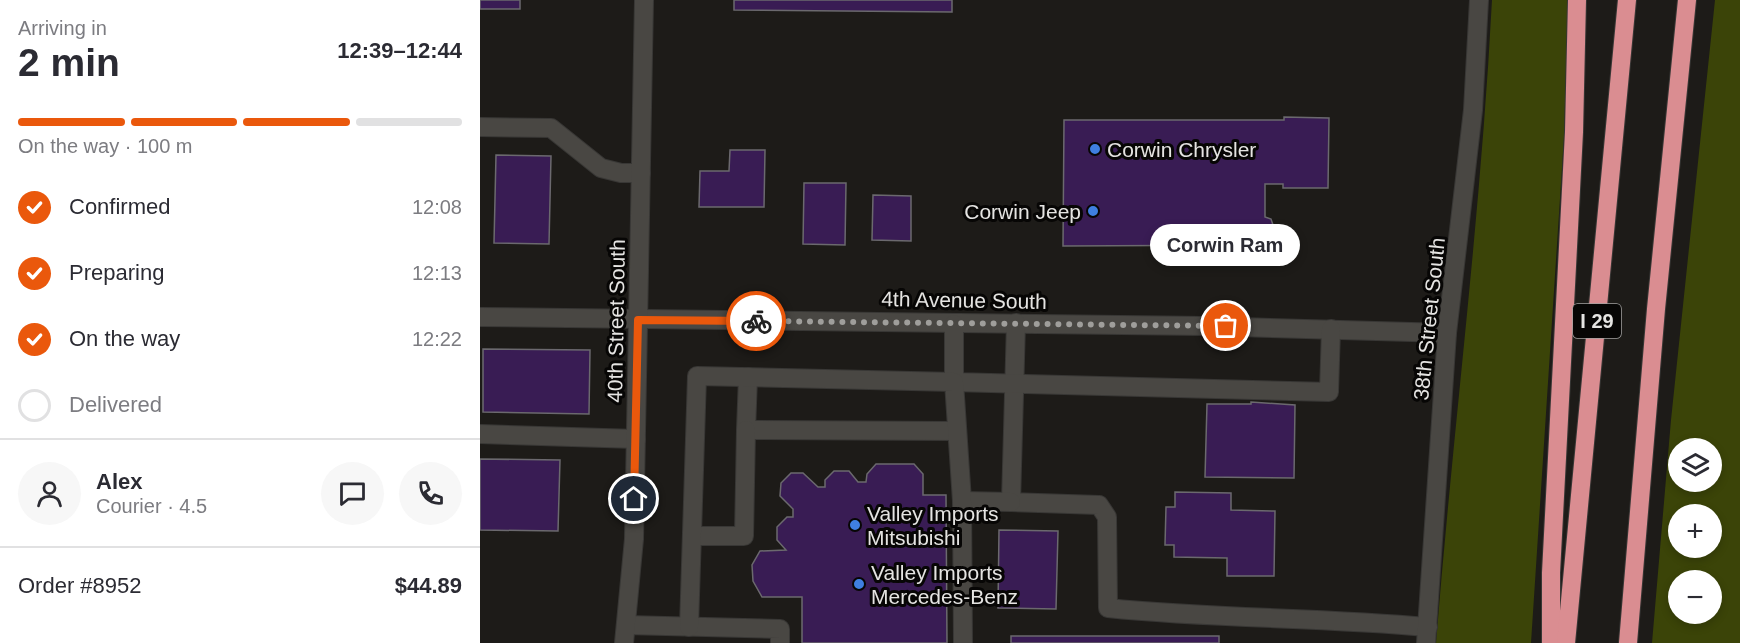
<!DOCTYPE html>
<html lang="en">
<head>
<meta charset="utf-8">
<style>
	:root { --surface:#fff; --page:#f7f7f7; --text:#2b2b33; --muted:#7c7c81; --line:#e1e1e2; --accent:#ea580c }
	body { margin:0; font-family:Helvetica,sans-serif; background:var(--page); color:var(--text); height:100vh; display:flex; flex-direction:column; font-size:22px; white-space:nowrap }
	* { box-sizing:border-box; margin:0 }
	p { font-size:20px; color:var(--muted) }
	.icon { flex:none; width:33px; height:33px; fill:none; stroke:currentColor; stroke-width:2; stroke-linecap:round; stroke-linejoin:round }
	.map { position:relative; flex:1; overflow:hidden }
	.side { display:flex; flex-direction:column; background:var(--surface); width:480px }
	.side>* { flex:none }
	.fabs { position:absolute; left:1188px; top:438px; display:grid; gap:12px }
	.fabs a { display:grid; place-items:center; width:54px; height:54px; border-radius:50%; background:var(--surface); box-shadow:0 3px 9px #0003; font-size:30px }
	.pin { position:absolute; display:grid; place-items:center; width:51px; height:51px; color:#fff; margin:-26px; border:3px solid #fff; border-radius:50%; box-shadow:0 2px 6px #0007 }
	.courier { position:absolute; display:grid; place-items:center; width:60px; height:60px; margin:-30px; border:4px solid #ea580c; border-radius:50%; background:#fff; color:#222; box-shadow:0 2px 8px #0007 }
	.bubble { position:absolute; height:42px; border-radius:21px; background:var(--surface); box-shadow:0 3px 9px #0003; font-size:20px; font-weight:800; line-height:42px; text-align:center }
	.summary em { font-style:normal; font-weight:800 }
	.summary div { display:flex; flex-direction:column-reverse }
	.summary { display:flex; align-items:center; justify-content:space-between; height:102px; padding:0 18px }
	h1 { font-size:39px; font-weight:800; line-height:45px }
	.bar { display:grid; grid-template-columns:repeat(4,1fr); gap:9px 6px; align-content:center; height:72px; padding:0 18px }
	.bar i { height:8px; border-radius:4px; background:var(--line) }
	.bar .selected { background:var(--accent) }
	.bar p { grid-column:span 4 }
	.line { display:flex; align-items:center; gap:15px; padding:0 18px; border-top:2px solid var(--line) }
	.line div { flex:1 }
	.round { display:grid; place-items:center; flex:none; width:63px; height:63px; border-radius:32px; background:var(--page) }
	ol { padding:0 18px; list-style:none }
	li { display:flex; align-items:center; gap:18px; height:66px }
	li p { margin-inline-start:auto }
	li .icon { padding:6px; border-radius:50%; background:var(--accent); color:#fff; stroke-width:4 }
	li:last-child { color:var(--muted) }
	li i { width:33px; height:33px; border:3px solid var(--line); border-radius:50% }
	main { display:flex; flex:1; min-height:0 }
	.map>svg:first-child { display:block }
	.green { fill:#3b4408; fill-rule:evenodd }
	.building { fill:#391c54; stroke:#6b696e; stroke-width:1.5 }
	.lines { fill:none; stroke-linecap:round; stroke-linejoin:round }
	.minor-casing { stroke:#383735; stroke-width:20 }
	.highway-casing { stroke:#383735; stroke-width:20 }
	.minor { stroke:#494743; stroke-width:18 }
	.highway { stroke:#da8d91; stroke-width:18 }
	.done { stroke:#9f9e9b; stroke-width:6; stroke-dasharray:0 10.8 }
	.route { stroke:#ea580c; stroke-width:8 }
	.shop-dot { fill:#3f7fe0; stroke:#070605; stroke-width:2 }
	.labels { text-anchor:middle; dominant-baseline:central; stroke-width:6; stroke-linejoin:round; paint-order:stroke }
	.shield { fill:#070605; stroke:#a2a1a0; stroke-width:1.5 }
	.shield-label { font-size:20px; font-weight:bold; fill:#e5e4e2 }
	.poi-label { font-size:21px; fill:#e5e4e2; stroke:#070605; text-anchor:start }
	.street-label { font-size:21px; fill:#e5e4e2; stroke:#070605 }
</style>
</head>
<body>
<main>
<section class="side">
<div class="summary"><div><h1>2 min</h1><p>Arriving in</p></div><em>12:39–12:44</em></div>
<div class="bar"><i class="selected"></i><i class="selected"></i><i class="selected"></i><i></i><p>On the way · 100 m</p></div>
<ol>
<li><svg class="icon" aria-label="check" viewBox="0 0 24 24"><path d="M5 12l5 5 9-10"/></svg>Confirmed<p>12:08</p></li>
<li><svg class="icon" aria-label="check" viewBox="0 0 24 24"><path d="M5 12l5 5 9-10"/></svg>Preparing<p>12:13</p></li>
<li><svg class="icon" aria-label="check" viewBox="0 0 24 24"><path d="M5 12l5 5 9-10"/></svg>On the way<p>12:22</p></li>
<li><i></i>Delivered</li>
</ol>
<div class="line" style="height:108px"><a class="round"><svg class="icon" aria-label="person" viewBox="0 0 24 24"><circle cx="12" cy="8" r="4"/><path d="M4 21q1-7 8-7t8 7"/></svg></a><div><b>Alex</b><p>Courier · 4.5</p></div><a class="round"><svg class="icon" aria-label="chat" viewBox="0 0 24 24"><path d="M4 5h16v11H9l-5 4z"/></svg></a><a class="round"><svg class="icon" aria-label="phone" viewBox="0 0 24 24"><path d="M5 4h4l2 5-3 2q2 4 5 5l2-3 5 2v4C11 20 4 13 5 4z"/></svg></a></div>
<div class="line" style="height:78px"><div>Order #8952</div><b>$44.89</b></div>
</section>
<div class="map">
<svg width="1260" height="643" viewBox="0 0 1260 643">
	<rect width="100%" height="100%" fill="#1d1b18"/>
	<g class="green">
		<path d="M1012 0H1088L1084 137 1051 643H956C973 429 1001 215 1012 0Z"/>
		<path d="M1235 0H1260V643H1172L1191 420ZM1198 448H1232V482H1198ZM1198 514H1232V548H1198ZM1198 580H1232V614H1198Z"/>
	</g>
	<g class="building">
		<rect x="0" y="0" width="40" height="9"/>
		<path d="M254 0H472V12L254 10Z"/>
		<path d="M804 117 849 118 848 188H803V184H785V217L791 219 793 225 790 230 785 232 784 245 583 246 584 120H804Z"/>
		<path d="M250 150H285L284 207H219L220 171H249Z"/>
		<path d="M16 155 71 156 69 244 14 243Z"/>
		<path d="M324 183H366L365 245 323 244Z"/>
		<path d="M393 195 431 196V241L392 240Z"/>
		<path d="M3 349 110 350 109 414 3 412Z"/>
		<path d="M771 402 815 405 814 478 725 477 727 404H771Z"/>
		<path d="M0 459 80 460 78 531 0 530Z"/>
		<path d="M396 464H434L443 474V495H466L467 643H322V597H282L273 581 272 565 280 551 306 550 297 540V527L307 517H313V509L300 496 301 483 311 473H323L338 487H345V480L354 471H369L378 482H386L387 474Z"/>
		<path d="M695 492 751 493V510L795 511 794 576H747V558L694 557V545H685L686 507H695Z"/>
		<path d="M519 530 578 531 576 609 518 608Z"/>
		<rect x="531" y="636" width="208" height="7"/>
	</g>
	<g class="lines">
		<g class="minor-casing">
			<g id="minor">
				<path d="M0 127 71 128 121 168 141 173H161"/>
				<path d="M0 317 725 326 967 333"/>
				<path d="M536 323 531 502 619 505 627 517 628 608C734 619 841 617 948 627"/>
				<path d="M474 324V382L849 392 851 329"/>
				<path d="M268 377 266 430 477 431"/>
				<path d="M0 434 156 439"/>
				<path d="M482 501 531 502"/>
				<path d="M212 536H264L266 430"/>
				<path d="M146 625 300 629V643"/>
				<path d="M209 627 217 376 474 382 482 501 483 643"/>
				<path d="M144 643 154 539 164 0"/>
				<path d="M946 643 967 333 993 110 999 0"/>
			</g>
		</g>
		<g class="highway-casing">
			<g id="highway">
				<path d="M1071 643V573L1094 132 1097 0"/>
				<path d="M1086 643 1147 0"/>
				<path d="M1148 643 1176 309 1207 0"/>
			</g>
		</g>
		<use href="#minor" class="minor"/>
		<use href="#highway" class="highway"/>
	</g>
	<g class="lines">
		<path class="done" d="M276 321 746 326"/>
		<path class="route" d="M154 499 158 320 276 321"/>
	</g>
	<g class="shop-dot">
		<circle cx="615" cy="149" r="6"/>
		<circle cx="613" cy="211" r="6"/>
		<circle cx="375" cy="525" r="6"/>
		<circle cx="379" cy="584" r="6"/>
	</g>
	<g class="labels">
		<rect class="shield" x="1093" y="304" width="48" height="34" rx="4.5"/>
		<g class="shield-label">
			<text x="1117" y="321">I 29</text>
		</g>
		<g class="poi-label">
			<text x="627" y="149">Corwin Chrysler</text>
			<text x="601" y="211" text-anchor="end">Corwin Jeep</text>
			<text x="387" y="513">Valley Imports<tspan x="387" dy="24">Mitsubishi</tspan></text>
			<text x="391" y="572">Valley Imports<tspan x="391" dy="24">Mercedes-Benz</tspan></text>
		</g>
		<g class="street-label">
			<text transform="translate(484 300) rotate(1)">4th Avenue South</text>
			<text transform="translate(949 319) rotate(-84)">38th Street South</text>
			<text transform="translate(136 321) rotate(-89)">40th Street South</text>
		</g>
	</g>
</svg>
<div class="fabs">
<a><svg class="icon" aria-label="layers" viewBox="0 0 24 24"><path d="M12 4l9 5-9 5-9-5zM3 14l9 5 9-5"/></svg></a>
<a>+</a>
<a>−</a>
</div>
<div class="pin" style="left:746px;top:326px;background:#ea580c"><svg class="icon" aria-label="bag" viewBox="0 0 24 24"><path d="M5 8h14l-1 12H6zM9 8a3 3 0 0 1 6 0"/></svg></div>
<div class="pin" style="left:154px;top:499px;background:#1f2937"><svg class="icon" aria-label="home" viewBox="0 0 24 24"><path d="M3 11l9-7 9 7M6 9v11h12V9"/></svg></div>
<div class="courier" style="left:276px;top:321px"><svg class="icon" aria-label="bike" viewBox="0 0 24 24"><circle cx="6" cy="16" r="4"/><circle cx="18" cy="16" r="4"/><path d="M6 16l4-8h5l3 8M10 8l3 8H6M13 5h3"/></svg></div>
<div class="bubble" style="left:670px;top:224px;width:150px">Corwin Ram</div>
</div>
</main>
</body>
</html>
